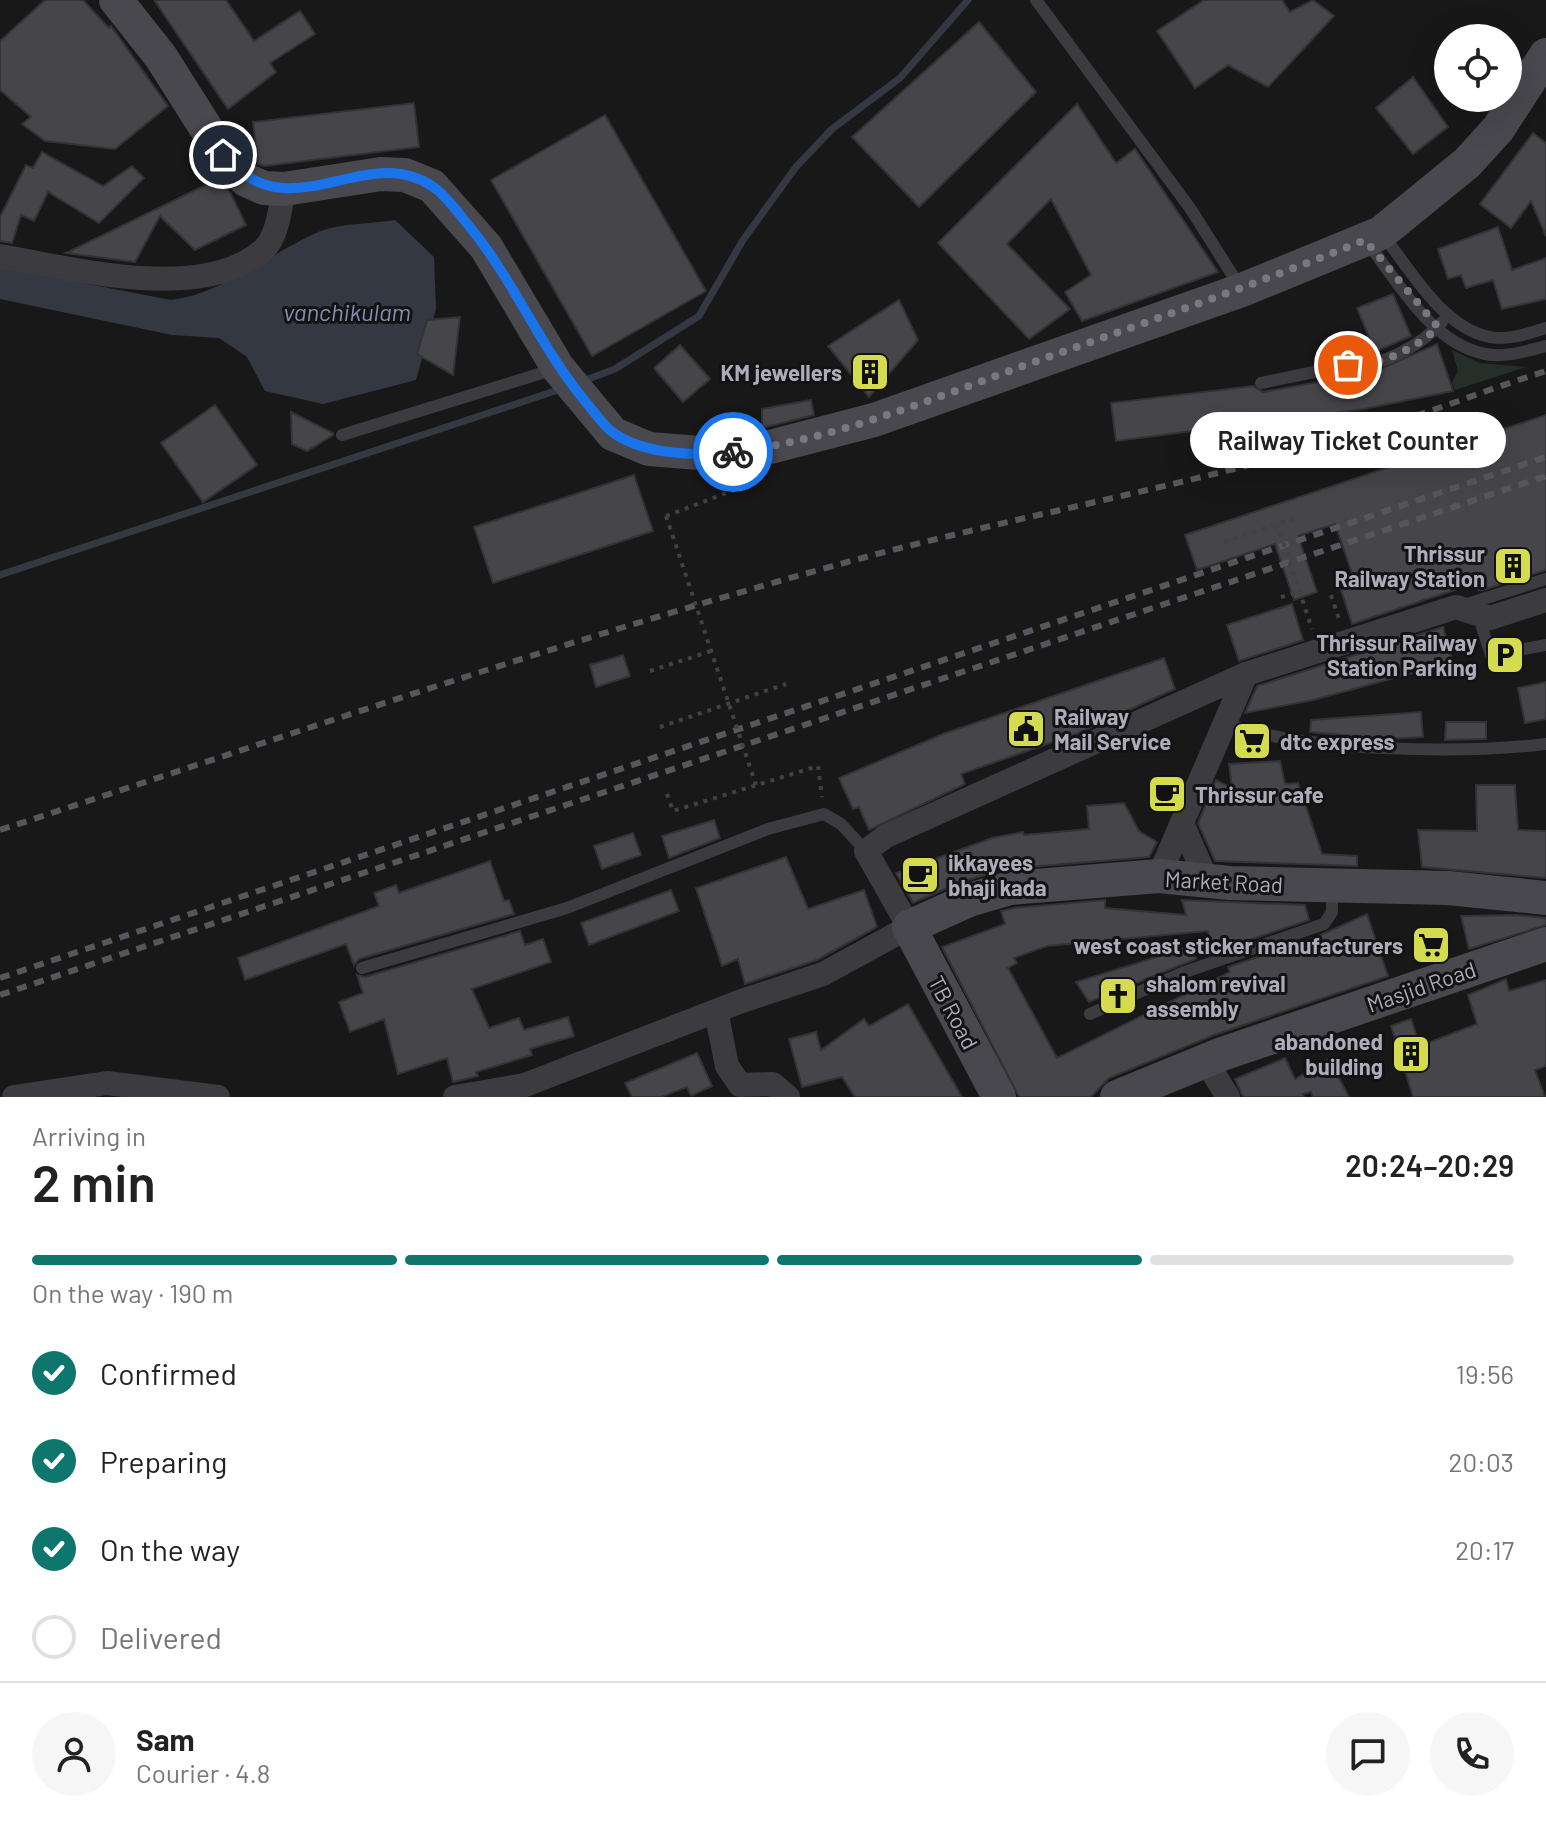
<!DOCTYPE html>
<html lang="en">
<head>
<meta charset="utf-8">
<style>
	:root { --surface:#fff; --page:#f6f6f6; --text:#222; --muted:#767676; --line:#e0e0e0; --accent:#0f766e }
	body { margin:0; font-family:Barlow,sans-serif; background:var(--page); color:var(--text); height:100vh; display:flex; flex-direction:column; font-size:30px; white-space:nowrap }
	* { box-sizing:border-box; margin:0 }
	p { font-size:26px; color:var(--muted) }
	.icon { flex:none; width:44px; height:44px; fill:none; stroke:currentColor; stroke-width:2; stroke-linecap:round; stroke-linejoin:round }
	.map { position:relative; height:1097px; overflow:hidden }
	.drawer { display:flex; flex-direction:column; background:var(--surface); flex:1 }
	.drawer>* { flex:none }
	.controls { position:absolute; left:1434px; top:24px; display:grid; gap:16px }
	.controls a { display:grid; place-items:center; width:88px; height:88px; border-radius:50%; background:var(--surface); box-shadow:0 8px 32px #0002; font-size:40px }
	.pin { position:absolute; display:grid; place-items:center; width:68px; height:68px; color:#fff; margin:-34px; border:4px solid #fff; border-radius:50%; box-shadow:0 2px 8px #0007 }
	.courier { position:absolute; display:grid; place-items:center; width:80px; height:80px; margin:-40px; border:6px solid #1a73e8; border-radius:50%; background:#fff; color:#222; box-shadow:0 2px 10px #0007 }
	.bubble { position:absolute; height:56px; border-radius:28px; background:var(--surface); box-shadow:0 8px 32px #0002; font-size:26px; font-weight:600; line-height:56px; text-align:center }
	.summary em { font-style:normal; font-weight:600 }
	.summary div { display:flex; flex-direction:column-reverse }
	.summary { display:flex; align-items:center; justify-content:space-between; height:136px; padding:0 32px }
	h1 { font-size:52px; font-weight:600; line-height:60px }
	.bar { display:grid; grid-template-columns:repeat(4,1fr); gap:12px 8px; align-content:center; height:96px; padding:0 32px }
	.bar i { height:10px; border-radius:6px; background:var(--line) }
	.bar .selected { background:var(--accent) }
	.bar p { grid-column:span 4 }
	.line { display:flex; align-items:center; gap:20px; padding:0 32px; border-top:2px solid var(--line) }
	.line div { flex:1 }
	.round { display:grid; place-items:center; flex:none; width:84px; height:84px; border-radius:42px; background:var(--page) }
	ol { padding:0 32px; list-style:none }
	li { display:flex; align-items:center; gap:24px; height:88px }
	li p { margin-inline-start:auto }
	li .icon { padding:8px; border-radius:50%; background:var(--accent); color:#fff; stroke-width:4 }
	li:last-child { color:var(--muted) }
	li i { width:44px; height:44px; border:4px solid var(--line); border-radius:50% }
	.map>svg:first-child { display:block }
	.green { fill:#262e2a }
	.water { fill:#343842 }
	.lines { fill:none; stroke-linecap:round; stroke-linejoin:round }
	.stream { stroke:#343842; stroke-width:7 }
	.building { fill:#464549; stroke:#333235; stroke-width:2 }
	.path { stroke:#424147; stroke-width:4; stroke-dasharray:4 6; stroke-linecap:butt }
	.lane { stroke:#3c3b40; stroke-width:12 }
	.street { stroke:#3c3b40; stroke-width:24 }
	.secondary { stroke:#48484e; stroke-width:34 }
	.rail { stroke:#57565d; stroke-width:6; stroke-dasharray:10 8; stroke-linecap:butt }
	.path-bridge { stroke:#424147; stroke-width:4; stroke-dasharray:4 6; stroke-linecap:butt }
	.done { stroke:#797880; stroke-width:8; stroke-dasharray:0 14.4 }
	.route { stroke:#1a73e8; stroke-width:10 }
	.labels { text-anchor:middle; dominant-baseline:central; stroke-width:6; stroke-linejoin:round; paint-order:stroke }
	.poi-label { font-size:22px; font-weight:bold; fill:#adacb8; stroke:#131315; text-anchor:end }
	.street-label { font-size:22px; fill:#adacb8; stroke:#131315 }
	.water-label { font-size:24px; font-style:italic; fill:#878dae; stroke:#131315 }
</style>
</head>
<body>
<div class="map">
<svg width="1546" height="1097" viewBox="0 0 1546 1097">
	<rect width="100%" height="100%" fill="#191819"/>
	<path class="green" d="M1452 350 1480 363 1526 367 1455 390 1452 382 1458 371Z"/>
	<path class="water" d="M395 220 434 257 436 309 416 380 323 404 265 391 247 357 219 338 172 335 0 299V267L171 300C225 293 267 255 316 233 338 223 371 224 395 220Z"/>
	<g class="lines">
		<g class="stream">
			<path d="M583 381 615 369 699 316 743 240 796 167 832 129 900 78 968 0"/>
			<path d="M0 575 564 388"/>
		</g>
	</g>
	<g class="building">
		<path d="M45 0H83L109 28 111 26 168 106 115 149 45 141 22 124 31 117 0 90V41Z"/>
		<path d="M154 0H226L254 41 300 11 315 34 270 63 276 72 228 109Z"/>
		<path d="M1204 0H1282L1290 12 1313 0 1334 16 1268 87 1228 65 1195 88 1157 31Z"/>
		<path d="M979 22 1036 92 919 207 852 137Z"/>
		<path d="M1413 77 1448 127 1413 154 1376 108Z"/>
		<path d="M414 103 419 147 264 166 258 164 253 122Z"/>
		<path d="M1077 104 1116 163 1135 149 1218 272 1082 321 1065 292 1091 275 1051 199 1007 244 1070 309 1029 339 938 243Z"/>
		<path d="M605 115 706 291 592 356 491 180Z"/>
		<path d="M1533 133 1546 143V236L1531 201 1511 228 1480 204Z"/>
		<path d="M42 152 103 186 132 166 144 178 99 223 48 192 34 221 21 215 12 243 0 241V217L26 165 33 168Z"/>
		<path d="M218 179 230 192 246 225 195 250 160 216 135 262 66 253Z"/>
		<path d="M1498 227 1512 270 1546 258V299L1502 309 1493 280 1466 288 1461 275 1448 279 1438 249Z"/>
		<path d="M1393 294 1411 336 1368 355 1364 345 1371 342 1357 308Z"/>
		<path d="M899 300 918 340 869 397 828 346Z"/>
		<path d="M460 317 453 375 417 354 427 320Z"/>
		<path d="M1437 344 1453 391 1364 409 1116 441 1111 403 1253 386 1263 392 1374 372Z"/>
		<path d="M680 345 710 379 683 402 654 368Z"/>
		<path d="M811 400 814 415 762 428V409Z"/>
		<path d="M215 405 257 465 203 502 161 443Z"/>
		<path d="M291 412 333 433V435L307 451 292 444Z"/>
		<path d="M1546 415V570L1483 590H1478L1476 583 1352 624 1341 590 1356 585 1335 524 1298 536 1317 592 1294 600 1275 544 1197 570 1185 535Z"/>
		<path d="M634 475 653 531 493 583 474 527Z"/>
		<path d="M1292 604 1303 640 1239 661 1227 625Z"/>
		<path d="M1443 627 1453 662 1313 700 1245 713 1257 686Z"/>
		<path d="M623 655 630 676 596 687 590 665Z"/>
		<path d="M1164 658 1175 689 1076 734 961 774 965 784 869 830 859 807 853 809 839 778 943 734Z"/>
		<path d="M1546 682V719L1525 723 1518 688Z"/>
		<path d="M1421 712 1423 737 1384 739 1310 732 1311 720Z"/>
		<path d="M1446 722H1486V739L1445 740Z"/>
		<path d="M1280 761 1285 784 1298 783 1322 854 1357 856V866L1215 861 1198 823 1216 780 1232 788 1229 764Z"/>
		<path d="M1476 785H1515L1518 830 1546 831V878L1422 867 1418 830 1477 831Z"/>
		<path d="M1124 803 1139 831 1157 842 1149 857 1005 869 961 882 913 903 896 873 992 838 1023 832 1024 835 1089 829 1087 806Z"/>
		<path d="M714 820 720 838 669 858 662 836Z"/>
		<path d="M633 833 641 855 602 869 594 846Z"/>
		<path d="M786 857 808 909 864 890 877 927 817 960 745 984 738 959 722 966 696 888Z"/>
		<path d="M490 861 504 901 509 900 514 914 359 959 354 965 346 944 245 980 238 958 379 906 374 893 396 885 399 893Z"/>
		<path d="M671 890 679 911 589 945 581 923Z"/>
		<path d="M1105 900V908L1186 915 1182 900 1305 905 1309 920 1213 952 1208 931 1047 946 1014 958 1017 963 1008 968 1057 1058 1230 972 1228 967 1314 938 1367 914 1388 976 1214 1035 1109 1078 1091 1097H1019L942 947 1005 924 1001 911 1014 908Z"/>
		<path d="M1516 915 1546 918V925L1469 949 1461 916Z"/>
		<path d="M520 931 525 945 543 939 551 962 472 989 489 1028 519 1018 524 1030 568 1017 574 1036 530 1049 532 1055 476 1072 478 1076 453 1082 447 1058 398 1074 384 1019 350 1032 339 1002 363 993 357 975 365 977Z"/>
		<path d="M1192 946 1196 959 1089 1002 1076 982Z"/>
		<path d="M1506 979 1509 991 1546 980V1066L1535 1070 1545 1097H1413L1391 1026 1411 1019 1420 1046 1477 1024 1468 995Z"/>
		<path d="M908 1004 962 1097H855L842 1077 802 1087 789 1039 816 1032 821 1050 864 1019 869 1026Z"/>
		<path d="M697 1053 712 1086 691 1096 687 1087 661 1097H632L625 1083Z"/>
		<path d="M1285 1058 1295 1079 1329 1059 1349 1097H1313L1311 1092 1303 1094 1304 1097H1243L1235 1079Z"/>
	</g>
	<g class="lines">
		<g class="path">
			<path d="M666 516 737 489 742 477"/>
			<path d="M1224 542 1301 516"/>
			<path d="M1331 595 1339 619"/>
			<path d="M1281 597 1300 591"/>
			<path d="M650 671 711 651"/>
			<path d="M660 727 786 684"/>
			<path d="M667 794 673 811 818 766 822 797"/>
		</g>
		<g class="lane">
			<path d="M1036 0 1190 208 1240 287"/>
			<path d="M1383 235C1411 271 1443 328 1490 337 1508 341 1529 333 1546 328"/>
			<path d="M1367 242C1398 282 1432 344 1485 354 1506 358 1526 351 1546 346"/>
			<path d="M1261 383 1348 365C1377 370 1423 344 1442 322"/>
			<path d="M342 435 555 369"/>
			<path d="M1461 606 1546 579"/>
			<path d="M1478 615 1491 655 1546 645"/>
			<path d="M1225 723C1305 752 1460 754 1546 744"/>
			<path d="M362 968 567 908 768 829 824 814 841 824 866 851"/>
			<path d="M1090 1014 1182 973 1324 924 1332 912V889"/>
		</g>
		<g class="street">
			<path d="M0 256C70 268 201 303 262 251 278 238 280 208 284 189"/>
			<path d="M1182 823 1207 881"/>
			<path d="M1159 876 1246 674"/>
			<path d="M716 1011 727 1066 740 1085 773 1084 788 1097"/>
			<path d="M1206 1061 1228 1097"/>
			<path d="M14 1097 107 1083 218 1097"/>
			<path d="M455 1097 525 1085 739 1002 823 974 909 927 866 851 886 836 1246 674 1456 607 1490 618 1546 600"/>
		</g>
		<g class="secondary">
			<path d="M116 0 161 57 223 155 246 180 264 188 284 189 381 174 405 175 432 186 486 247 558 368 613 434 649 449 712 454 770 447 874 420 1242 290 1381 233 1467 163 1498 129 1546 55"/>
			<path d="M999 1097 909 927 969 900 1010 888 1159 876 1230 883 1448 888 1546 898"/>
			<path d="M1117 1097 1222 1054 1546 944"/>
		</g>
		<g class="rail">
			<path d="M0 830C287 736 574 636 866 557 1038 511 1215 481 1385 426 1439 409 1492 388 1546 371"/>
			<path d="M0 978 1546 457"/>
			<path d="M0 995 1546 476"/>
		</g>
		<g class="path-bridge">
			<path d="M666 516 756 785"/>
			<path d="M1277 524 1312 629"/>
		</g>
	</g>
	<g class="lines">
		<path class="done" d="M733 452C833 440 929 400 1023 366 1138 325 1252 286 1365 240L1438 327C1418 347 1376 369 1348 365"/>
		<path class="route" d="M223 155C290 234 364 141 432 186 446 195 459 214 469 226 516 283 542 352 590 407 597 416 605 428 615 434 647 455 696 456 733 452"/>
	</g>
	<defs>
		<g id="building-square" transform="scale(2)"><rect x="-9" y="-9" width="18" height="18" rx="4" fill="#d4db4e" stroke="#131315"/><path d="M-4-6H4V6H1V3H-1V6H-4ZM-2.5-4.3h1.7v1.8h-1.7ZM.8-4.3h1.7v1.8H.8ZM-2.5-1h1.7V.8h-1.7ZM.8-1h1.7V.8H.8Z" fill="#111"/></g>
		<g id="parking-square" transform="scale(2)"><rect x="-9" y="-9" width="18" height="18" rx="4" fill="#d4db4e" stroke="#131315"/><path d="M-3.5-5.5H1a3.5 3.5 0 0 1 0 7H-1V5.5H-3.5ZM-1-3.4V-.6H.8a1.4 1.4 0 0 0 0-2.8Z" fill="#111"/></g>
		<g id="civic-square" transform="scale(2)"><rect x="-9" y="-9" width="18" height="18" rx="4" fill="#d4db4e" stroke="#131315"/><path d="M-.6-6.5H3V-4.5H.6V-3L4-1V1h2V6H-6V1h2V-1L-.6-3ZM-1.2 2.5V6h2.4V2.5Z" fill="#111"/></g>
		<g id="supermarket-square" transform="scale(2)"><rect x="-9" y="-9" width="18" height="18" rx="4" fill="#d4db4e" stroke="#131315"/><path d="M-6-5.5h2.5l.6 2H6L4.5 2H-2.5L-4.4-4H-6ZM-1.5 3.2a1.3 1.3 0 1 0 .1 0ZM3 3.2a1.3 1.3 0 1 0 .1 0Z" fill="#111"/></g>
		<g id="cafe-square" transform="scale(2)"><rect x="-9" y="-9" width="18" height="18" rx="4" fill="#d4db4e" stroke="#131315"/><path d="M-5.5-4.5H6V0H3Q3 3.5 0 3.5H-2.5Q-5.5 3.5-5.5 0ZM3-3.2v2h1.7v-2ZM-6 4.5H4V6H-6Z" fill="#111"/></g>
		<g id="church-square" transform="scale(2)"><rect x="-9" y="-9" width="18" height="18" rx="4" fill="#d4db4e" stroke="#131315"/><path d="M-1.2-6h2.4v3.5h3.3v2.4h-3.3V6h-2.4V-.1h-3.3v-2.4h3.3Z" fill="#111"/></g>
	</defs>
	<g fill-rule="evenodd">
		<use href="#building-square" x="870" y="372"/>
		<use href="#building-square" x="1513" y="566"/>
		<use href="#parking-square" x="1505" y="655"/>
		<use href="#civic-square" x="1026" y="729"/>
		<use href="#supermarket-square" x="1252" y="741"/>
		<use href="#cafe-square" x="1167" y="794"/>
		<use href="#cafe-square" x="920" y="875"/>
		<use href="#supermarket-square" x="1431" y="945"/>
		<use href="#church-square" x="1118" y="996"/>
		<use href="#building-square" x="1411" y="1054"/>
	</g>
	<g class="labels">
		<g class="poi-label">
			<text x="842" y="372">KM jewellers</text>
			<text x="1485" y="553">Thrissur<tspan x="1485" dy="25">Railway Station</tspan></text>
			<text x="1477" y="642">Thrissur Railway<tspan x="1477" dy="25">Station Parking</tspan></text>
			<text x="1054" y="716" text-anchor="start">Railway<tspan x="1054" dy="25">Mail Service</tspan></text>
			<text x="1280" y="741" text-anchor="start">dtc express</text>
			<text x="1195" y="794" text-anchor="start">Thrissur cafe</text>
			<text x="948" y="862" text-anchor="start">ikkayees<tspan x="948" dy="25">bhaji kada</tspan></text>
			<text x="1403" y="945">west coast sticker manufacturers</text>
			<text x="1146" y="983" text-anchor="start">shalom revival<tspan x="1146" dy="25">assembly</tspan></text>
			<text x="1383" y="1041">abandoned<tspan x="1383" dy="25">building</tspan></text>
		</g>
		<g class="street-label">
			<text transform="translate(1224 881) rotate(3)">Market Road</text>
			<text transform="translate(1421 986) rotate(-19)">Masjid Road</text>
			<text transform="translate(954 1012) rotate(62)">TB Road</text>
		</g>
		<g class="water-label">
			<text x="347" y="311">vanchikulam</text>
		</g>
	</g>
</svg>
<div class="controls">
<a><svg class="icon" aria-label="locate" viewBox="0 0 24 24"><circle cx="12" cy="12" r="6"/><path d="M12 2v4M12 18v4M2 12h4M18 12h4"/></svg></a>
</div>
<div class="pin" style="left:1348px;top:365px;background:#ea580c"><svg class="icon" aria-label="bag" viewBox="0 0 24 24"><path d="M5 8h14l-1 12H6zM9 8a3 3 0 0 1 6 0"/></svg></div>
<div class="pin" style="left:223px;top:155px;background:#1f2937"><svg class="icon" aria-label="home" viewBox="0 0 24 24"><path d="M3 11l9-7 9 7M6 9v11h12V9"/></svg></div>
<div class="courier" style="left:733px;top:452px"><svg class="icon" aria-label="bike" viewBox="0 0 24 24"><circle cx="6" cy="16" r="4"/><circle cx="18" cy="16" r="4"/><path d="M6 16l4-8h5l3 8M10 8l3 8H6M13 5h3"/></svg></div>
<div class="bubble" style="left:1190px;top:412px;width:316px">Railway Ticket Counter</div>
</div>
<section class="drawer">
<div class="summary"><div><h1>2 min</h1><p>Arriving in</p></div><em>20:24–20:29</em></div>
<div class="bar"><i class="selected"></i><i class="selected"></i><i class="selected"></i><i></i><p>On the way · 190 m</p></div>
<ol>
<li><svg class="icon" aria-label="check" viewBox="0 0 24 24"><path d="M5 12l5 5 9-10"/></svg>Confirmed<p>19:56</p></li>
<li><svg class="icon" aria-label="check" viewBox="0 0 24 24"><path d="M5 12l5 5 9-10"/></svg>Preparing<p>20:03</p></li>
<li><svg class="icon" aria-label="check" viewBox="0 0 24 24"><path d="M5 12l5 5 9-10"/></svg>On the way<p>20:17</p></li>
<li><i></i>Delivered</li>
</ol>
<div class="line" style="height:144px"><a class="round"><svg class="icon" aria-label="person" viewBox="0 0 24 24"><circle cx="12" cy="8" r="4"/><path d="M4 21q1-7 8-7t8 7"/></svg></a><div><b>Sam</b><p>Courier · 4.8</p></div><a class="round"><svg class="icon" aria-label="chat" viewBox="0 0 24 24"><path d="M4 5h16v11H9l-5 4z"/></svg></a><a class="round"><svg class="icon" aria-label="phone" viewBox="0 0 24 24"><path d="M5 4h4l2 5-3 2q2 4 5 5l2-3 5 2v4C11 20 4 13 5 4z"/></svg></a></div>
</section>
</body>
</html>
